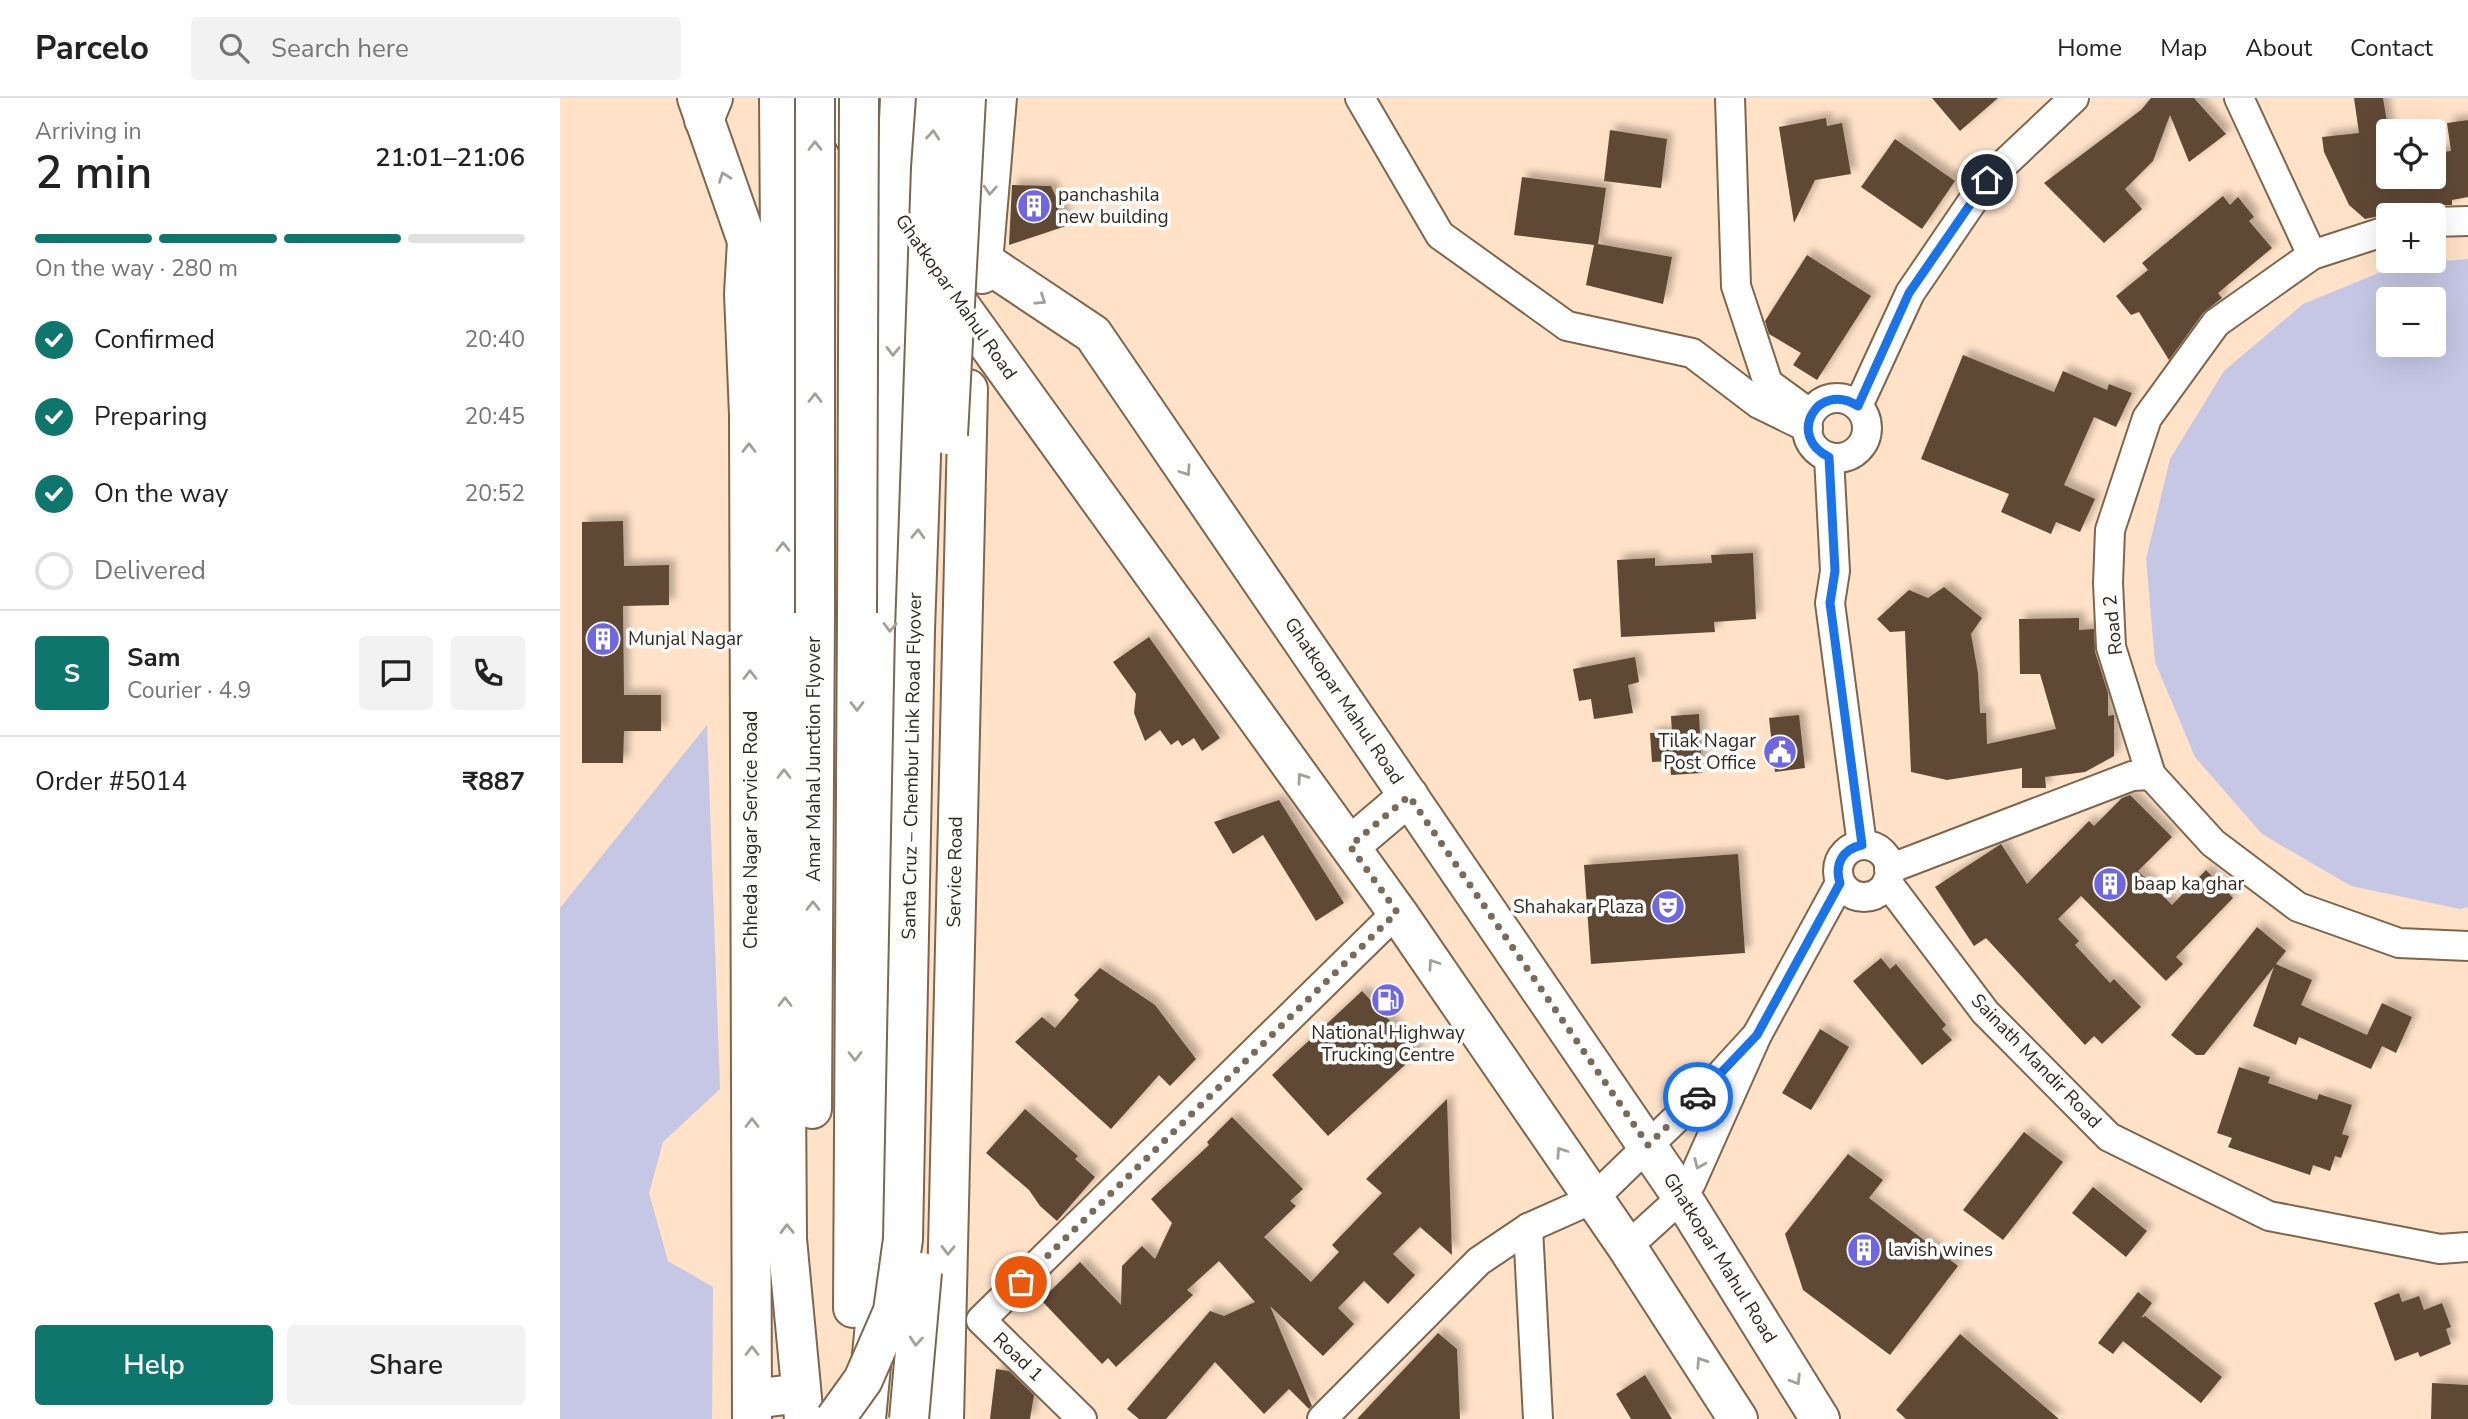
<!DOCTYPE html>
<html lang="en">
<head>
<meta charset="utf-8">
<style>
	:root { --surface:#fff; --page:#f2f2f2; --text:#222; --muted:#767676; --line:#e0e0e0; --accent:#0f766e }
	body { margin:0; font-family:"Nunito Sans",sans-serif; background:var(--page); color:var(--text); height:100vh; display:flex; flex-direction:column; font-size:26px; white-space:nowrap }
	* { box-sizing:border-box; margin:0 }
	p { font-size:23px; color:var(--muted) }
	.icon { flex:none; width:38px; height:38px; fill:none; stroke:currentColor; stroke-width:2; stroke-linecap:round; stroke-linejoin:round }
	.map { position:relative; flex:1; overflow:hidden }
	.side { display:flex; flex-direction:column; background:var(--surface); width:560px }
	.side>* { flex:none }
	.tools { position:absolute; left:1816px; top:21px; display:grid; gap:14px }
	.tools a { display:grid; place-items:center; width:70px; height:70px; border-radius:7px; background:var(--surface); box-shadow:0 7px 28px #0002; font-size:35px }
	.pin { position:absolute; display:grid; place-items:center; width:60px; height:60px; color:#fff; margin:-30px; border:4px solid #fff; border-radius:50%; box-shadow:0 2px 7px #0007 }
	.courier { position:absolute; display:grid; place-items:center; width:70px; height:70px; margin:-35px; border:5px solid #1a73e8; border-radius:50%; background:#fff; color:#222; box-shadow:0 2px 9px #0007 }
	.summary em { font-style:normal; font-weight:600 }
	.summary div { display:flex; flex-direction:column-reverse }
	.summary { display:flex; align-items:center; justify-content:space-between; height:119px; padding:0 35px }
	h1 { font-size:46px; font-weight:600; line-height:52px }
	.bar { display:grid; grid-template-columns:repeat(4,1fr); gap:10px 7px; align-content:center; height:84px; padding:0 35px }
	.bar i { height:9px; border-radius:5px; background:var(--line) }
	.bar .selected { background:var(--accent) }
	.bar p { grid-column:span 4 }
	.line { display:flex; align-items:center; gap:18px; padding:0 35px; border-top:2px solid var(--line) }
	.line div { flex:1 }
	.round { display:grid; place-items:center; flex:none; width:74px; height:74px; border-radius:7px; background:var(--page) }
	ol { padding:0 35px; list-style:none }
	li { display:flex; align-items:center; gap:21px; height:77px }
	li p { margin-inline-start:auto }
	li .icon { padding:7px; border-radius:50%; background:var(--accent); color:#fff; stroke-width:4 }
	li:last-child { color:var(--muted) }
	li i { width:38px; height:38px; border:4px solid var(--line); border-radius:50% }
	.primary-button { display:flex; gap:14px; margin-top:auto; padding:14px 35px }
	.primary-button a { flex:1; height:80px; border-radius:7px; background:var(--accent); color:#fff; font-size:28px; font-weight:600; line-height:80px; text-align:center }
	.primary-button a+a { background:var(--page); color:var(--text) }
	header { display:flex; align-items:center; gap:42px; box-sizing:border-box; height:98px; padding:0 35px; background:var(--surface); border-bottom:2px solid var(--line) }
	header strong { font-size:33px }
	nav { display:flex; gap:38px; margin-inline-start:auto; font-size:24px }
	.search { width:490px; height:63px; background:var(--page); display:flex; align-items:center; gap:18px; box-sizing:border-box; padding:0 24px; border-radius:7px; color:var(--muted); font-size:26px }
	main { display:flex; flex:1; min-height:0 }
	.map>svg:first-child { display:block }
	.green { fill:#c5c7e5; fill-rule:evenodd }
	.building { fill:#5e4935; filter:url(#shadow) }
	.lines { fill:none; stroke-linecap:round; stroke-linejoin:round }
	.street-casing { stroke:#7e654d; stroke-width:32 }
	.secondary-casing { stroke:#7e654d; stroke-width:42 }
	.highway-casing { stroke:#7e654d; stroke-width:42 }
	.street { stroke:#fff; stroke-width:28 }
	.secondary { stroke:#fff; stroke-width:38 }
	.highway { stroke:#fff; stroke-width:38 }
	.highway-bridge-casing { stroke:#7e654d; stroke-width:42; stroke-linecap:butt }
	.highway-bridge { stroke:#fff; stroke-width:38 }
	.oneway { stroke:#a39f9a }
	.done { stroke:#7a6a5a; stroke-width:7; stroke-dasharray:0 12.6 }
	.route { stroke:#1a73e8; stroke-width:9 }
	.labels { text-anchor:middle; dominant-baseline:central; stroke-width:7; stroke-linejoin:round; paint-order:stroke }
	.poi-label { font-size:19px; fill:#33291f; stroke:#fff; text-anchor:start }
	.street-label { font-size:19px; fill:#33291f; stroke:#fff }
</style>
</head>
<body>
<header>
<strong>Parcelo</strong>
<div class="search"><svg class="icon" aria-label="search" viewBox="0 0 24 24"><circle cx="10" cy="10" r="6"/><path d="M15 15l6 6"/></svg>Search here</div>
<nav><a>Home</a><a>Map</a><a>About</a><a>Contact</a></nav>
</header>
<main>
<section class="side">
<div class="summary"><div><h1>2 min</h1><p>Arriving in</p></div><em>21:01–21:06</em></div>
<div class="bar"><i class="selected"></i><i class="selected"></i><i class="selected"></i><i></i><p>On the way · 280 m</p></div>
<ol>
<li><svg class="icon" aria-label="check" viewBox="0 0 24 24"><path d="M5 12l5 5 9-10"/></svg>Confirmed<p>20:40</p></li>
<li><svg class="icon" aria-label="check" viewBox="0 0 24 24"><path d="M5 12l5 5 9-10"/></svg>Preparing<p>20:45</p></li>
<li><svg class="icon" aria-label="check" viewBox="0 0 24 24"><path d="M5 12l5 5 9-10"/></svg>On the way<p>20:52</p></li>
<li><i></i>Delivered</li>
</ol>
<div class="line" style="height:126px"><b class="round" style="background:var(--accent);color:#fff">S</b><div><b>Sam</b><p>Courier · 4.9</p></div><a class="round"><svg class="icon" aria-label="chat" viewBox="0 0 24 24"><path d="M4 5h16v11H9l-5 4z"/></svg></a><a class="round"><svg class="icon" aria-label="phone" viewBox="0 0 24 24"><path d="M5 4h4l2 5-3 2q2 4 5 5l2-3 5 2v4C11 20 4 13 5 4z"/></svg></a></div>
<div class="line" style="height:91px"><div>Order #5014</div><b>₹887</b></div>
<div class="primary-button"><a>Help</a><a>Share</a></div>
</section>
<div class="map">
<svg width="1908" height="1321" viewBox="0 0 1908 1321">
	<defs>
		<filter id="shadow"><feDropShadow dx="6" dy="-6" stdDeviation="3.5" flood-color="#0004"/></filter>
	</defs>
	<rect width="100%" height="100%" fill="#ffe2c8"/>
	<g class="green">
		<path d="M1908 161V809L1900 811 1791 788 1702 736 1635 659 1595 564 1586 461 1610 361 1664 273 1743 206 1838 167ZM1829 201H1874V247H1829Z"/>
		<path d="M147 627 160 991 103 1044 89 1095 108 1163 153 1189 152 1321H0V810Z"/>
	</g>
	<g class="building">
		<path d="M1372 0H1438L1400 33Z"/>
		<path d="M1591 0H1634L1666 36 1629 64 1610 17 1593 63 1565 91 1582 111 1544 145 1484 85 1581 12Z"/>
		<path d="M1794 0H1823L1829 36V79H1874V55L1891 53 1887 25 1908 22V99L1892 102V107H1873L1805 121 1789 107 1764 54 1762 39 1799 35Z"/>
		<path d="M1266 20 1267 28 1282 25 1291 76 1255 82 1234 125 1219 29Z"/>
		<path d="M1050 32 1107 41 1101 90 1044 83Z"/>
		<path d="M1335 41 1395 83 1362 131 1301 89Z"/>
		<path d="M962 79 1046 90 1038 146 1112 159 1103 206 1026 187 1034 147 954 137Z"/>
		<path d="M452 87 491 88 509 127 449 147Z"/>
		<path d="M1663 98 1670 107 1678 99 1694 119 1689 123 1712 150 1658 195 1662 200 1643 215 1609 262 1579 214 1571 217 1556 198 1588 172 1582 165Z"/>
		<path d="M1247 157 1311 198 1257 282 1233 267 1241 255 1209 236 1205 223Z"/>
		<path d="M1403 257 1494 294 1503 273 1547 292 1549 286 1572 295 1556 329 1534 319 1504 387 1535 401 1520 434 1496 424 1491 436 1441 414 1449 396 1361 361Z"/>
		<path d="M63 423 64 468 109 467V507L63 508 64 597H101V633H64L63 665H22V424Z"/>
		<path d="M1193 455 1196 521 1154 524 1155 534 1061 539 1057 462 1095 460V468L1152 465 1151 457Z"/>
		<path d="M1384 489 1422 520 1411 536 1418 575 1420 615H1426L1427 646 1496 631 1480 576H1460L1459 521 1519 520V532L1534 531 1535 554 1548 595V618L1554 617V658L1525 674 1485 679 1486 690H1462V670L1387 682 1351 674 1345 533 1330 534 1317 521 1349 492 1368 500Z"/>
		<path d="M589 539 660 640 642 653 634 640 622 648 618 642 611 647 600 632 585 643 574 615 576 596 553 564Z"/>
		<path d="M1075 559 1079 584 1068 587 1073 615 1034 621 1031 601 1019 603 1013 571Z"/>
		<path d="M1139 616 1142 675 1111 677 1110 663 1092 664 1090 635 1112 634 1111 618Z"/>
		<path d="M1239 617 1245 670 1215 674 1209 620Z"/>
		<path d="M1570 697 1612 739 1578 773 1612 807 1646 772 1673 800 1616 859 1623 866 1606 883 1521 798 1498 821 1519 843 1515 847 1550 885 1554 881 1581 909 1542 946 1534 938 1525 947 1426 840 1414 848 1375 789 1441 746 1467 786 1529 723 1534 728 1562 700Z"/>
		<path d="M719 702 784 805 756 823 703 737 673 756 654 724Z"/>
		<path d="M1178 756 1185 855 1031 866 1024 767Z"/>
		<path d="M1697 829 1726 853 1716 866 1752 882 1741 907 1807 937 1822 905 1852 919 1836 955 1822 948 1811 971 1739 939 1736 947 1693 928 1714 869 1644 957H1636L1611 937Z"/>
		<path d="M1321 860 1330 871 1336 866 1386 927 1382 931 1392 942 1362 967 1293 883Z"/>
		<path d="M540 870 595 907 636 961 610 988 599 977 551 1031 455 944 482 919 495 930 519 902 514 897Z"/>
		<path d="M802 893 859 954 768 1038 712 977Z"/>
		<path d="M1260 931 1289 949 1251 1012 1222 995Z"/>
		<path d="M1679 969 1710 979 1708 985 1757 1002 1759 996 1792 1007 1782 1036 1789 1038 1781 1060 1775 1058 1770 1073 1753 1067 1750 1077 1668 1049 1672 1040 1657 1035Z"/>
		<path d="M887 1001 892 1157 860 1129 833 1156 855 1177 828 1206 804 1183 778 1210 794 1226 763 1258 710 1208 752 1308 749 1311 729 1291 704 1316 655 1264 606 1321H579L567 1311 650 1213 664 1218 695 1204 659 1163 627 1192 633 1197 556 1269 548 1260 542 1266 481 1202 520 1164 561 1207 562 1168 582 1148 595 1161 612 1125 591 1101 649 1047 647 1044 672 1019 743 1091 730 1103 736 1108 704 1139 751 1184 779 1154 772 1147 822 1095 806 1081Z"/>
		<path d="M465 1011 518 1058 515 1061 535 1079 497 1123 480 1108 469 1092 426 1055Z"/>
		<path d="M1464 1034 1503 1064 1443 1142 1403 1112Z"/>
		<path d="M1288 1056 1323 1082 1309 1100 1398 1168 1330 1257 1243 1192 1225 1136Z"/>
		<path d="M1533 1089 1587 1133 1566 1159 1512 1115Z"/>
		<path d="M1578 1194 1592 1205 1581 1220 1585 1218 1662 1279 1641 1305 1563 1243 1553 1256 1538 1245Z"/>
		<path d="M1839 1195 1842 1204 1859 1198 1864 1212 1882 1205 1891 1229 1886 1231 1891 1246 1860 1259 1858 1254 1835 1263 1814 1205Z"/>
		<path d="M878 1235 897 1251 900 1321H797Z"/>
		<path d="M1400 1236 1499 1321H1346L1336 1312Z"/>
		<path d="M436 1271 449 1273 474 1297 470 1321H430Z"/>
		<path d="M1085 1277 1112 1321H1071L1056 1296Z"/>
		<path d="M1872 1285 1908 1287V1321H1871Z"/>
	</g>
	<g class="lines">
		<g class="street-casing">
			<g id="street">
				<path d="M800 0 880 137 1007 228 1132 255 1199 306 1248 330"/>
				<path d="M1170 0 1176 188 1208 285 1249 315"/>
				<path d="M1679 0 1752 157"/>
				<path d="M1874 124 1908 123"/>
				<path d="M1829 132 1752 157 1656 225 1587 320 1550 432 1548 485 1551 549 1591 677 1653 745 1738 809 1839 845 1908 848"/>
				<circle cx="1277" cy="330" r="30"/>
				<path d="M1298 308 1350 195 1427 82 1514 0"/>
				<path d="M1269 359 1275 473 1270 505 1302 747"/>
				<circle cx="1304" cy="773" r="26"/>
				<path d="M1329 771 1572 678 1591 677"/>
				<path d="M1327 784 1425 914 1549 1039 1709 1118 1880 1151 1908 1149"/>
				<path d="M968 1130 978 1321"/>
				<path d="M1067 1149 1122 1099 1131 1085 1197 937 1280 785"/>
				<path d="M522 1321 421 1222 837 814"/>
				<path d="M762 1321 919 1163 968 1130 1033 1101 1154 984 1197 937"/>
			</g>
		</g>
		<g class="secondary-casing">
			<g id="secondary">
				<path d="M137 0 187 143 184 196 189 317 192 1321"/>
				<path d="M273 0 304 56"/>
				<path d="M386 114 425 164 533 236 1122 1099 1260 1321"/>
				<path d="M422 176 437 0"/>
				<path d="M383 184 837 814 1067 1149 1178 1321"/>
				<path d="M790 748 849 698"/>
				<path d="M384 1321 408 291"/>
			</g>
		</g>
		<g class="highway-casing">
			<g id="highway">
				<path d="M219 0 227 1141 244 1321"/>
				<path d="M144 22 153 0"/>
				<path d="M252 1011 255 515"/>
				<path d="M293 1210 297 515"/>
				<path d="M193 1301 241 1295"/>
				<path d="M306 1321 323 1140 334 134 340 0"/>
			</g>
		</g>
		<use href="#street" class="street"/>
		<use href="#secondary" class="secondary"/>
		<use href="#highway" class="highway"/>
		<g class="highway-bridge-casing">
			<g id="highway-bridge">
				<path d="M388 337 406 0"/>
				<path d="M255 515V0"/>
				<path d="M297 515 299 0"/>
				<path d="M275 1321 303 1282 333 1213 343 1141 355 532 371 70 376 0"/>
				<path d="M349 1321 362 1174"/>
			</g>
		</g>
		<use href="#highway-bridge" class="highway-bridge"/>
	</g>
	<defs><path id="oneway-chevron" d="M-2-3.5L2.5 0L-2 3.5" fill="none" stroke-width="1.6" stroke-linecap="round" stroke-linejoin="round" transform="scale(1.75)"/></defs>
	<g class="oneway">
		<use href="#oneway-chevron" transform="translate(373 37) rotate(-85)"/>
		<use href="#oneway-chevron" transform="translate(255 48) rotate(-90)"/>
		<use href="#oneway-chevron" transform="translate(164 79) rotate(-110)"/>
		<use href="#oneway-chevron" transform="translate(430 92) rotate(94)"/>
		<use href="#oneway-chevron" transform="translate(481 202) rotate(34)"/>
		<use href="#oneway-chevron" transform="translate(333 253) rotate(91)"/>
		<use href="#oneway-chevron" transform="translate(255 300) rotate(-90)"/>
		<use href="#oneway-chevron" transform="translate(189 350) rotate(-90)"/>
		<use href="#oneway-chevron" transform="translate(626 373) rotate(56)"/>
		<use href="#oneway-chevron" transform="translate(358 436) rotate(-88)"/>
		<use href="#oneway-chevron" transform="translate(223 449) rotate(-90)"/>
		<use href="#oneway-chevron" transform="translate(330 529) rotate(91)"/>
		<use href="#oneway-chevron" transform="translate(190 577) rotate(-90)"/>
		<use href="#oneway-chevron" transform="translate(297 608) rotate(90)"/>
		<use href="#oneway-chevron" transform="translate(224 676) rotate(-90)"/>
		<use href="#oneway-chevron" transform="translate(742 680) rotate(-125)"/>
		<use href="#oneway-chevron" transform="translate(253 808) rotate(-90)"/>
		<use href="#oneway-chevron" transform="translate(873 866) rotate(-124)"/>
		<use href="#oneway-chevron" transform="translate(225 904) rotate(-90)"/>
		<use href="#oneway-chevron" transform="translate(295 958) rotate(90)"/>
		<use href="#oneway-chevron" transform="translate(192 1025) rotate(-90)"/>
		<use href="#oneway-chevron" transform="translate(1001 1054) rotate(-124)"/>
		<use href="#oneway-chevron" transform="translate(1139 1066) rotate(114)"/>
		<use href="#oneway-chevron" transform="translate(227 1131) rotate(-91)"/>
		<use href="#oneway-chevron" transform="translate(388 1152) rotate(91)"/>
		<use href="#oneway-chevron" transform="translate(356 1243) rotate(95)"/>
		<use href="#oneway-chevron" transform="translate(192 1253) rotate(-90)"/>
		<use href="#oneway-chevron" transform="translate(1141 1264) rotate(-123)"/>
		<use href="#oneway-chevron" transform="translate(1236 1282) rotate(58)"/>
	</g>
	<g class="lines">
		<path class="done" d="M461 1184 837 814 790 748 849 698 1088 1047 1138 999"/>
		<path class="route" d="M1138 999 1197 937 1280 785C1274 766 1283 751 1302 747L1270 505 1275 473 1269 359C1226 339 1257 282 1298 308L1349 195 1427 82"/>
	</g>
	<defs>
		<g id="building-disc" transform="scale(1.75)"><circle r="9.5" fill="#6f66e1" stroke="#fff"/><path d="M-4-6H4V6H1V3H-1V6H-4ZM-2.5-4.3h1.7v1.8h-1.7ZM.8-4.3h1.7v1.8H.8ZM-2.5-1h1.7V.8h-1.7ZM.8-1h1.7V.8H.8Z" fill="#fff"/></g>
		<g id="civic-disc" transform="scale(1.75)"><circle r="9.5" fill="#6f66e1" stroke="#fff"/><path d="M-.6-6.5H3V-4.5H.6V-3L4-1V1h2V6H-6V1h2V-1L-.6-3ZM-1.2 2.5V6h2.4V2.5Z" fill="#fff"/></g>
		<g id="theatre-disc" transform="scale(1.75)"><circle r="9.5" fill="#6f66e1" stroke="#fff"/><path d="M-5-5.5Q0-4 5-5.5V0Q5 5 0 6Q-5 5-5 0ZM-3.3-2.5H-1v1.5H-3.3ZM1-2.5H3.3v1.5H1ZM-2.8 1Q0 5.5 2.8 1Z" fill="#fff"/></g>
		<g id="fuel-disc" transform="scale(1.75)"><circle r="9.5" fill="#6f66e1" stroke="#fff"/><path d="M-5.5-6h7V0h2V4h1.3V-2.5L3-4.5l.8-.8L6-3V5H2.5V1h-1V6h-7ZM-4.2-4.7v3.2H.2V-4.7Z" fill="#fff"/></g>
	</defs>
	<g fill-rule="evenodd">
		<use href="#building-disc" x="474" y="108"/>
		<use href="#building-disc" x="43" y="541"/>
		<use href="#civic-disc" x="1220" y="654"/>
		<use href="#building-disc" x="1550" y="786"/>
		<use href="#theatre-disc" x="1108" y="809"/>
		<use href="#fuel-disc" x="828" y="902"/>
		<use href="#building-disc" x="1304" y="1152"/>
	</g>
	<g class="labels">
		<g class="poi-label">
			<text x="498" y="97">panchashila<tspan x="498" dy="22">new building</tspan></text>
			<text x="68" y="541">Munjal Nagar</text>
			<text x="1196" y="643" text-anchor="end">Tilak Nagar<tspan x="1196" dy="22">Post Office</tspan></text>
			<text x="1574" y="786">baap ka ghar</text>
			<text x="1084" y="809" text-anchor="end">Shahakar Plaza</text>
			<text x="828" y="935" text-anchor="middle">National Highway<tspan x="828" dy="22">Trucking Centre</tspan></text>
			<text x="1328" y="1152">lavish wines</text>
		</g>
		<g class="street-label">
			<text transform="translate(396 199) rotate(55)">Ghatkopar Mahul Road</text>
			<text transform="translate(1553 527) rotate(-96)">Road 2</text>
			<text transform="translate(784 603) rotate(56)">Ghatkopar Mahul Road</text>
			<text transform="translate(254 661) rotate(-90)">Amar Mahal Junction Flyover</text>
			<text transform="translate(352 668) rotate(-89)">Santa Cruz – Chembur Link Road Flyover</text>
			<text transform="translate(191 732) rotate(-90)">Chheda Nagar Service Road</text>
			<text transform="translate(395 774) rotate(-89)">Service Road</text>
			<text transform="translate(1476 963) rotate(46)">Sainath Mandir Road</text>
			<text transform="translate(1160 1160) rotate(58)">Ghatkopar Mahul Road</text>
			<text transform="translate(458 1259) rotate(44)">Road 1</text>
		</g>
	</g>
</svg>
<div class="tools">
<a><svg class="icon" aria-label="locate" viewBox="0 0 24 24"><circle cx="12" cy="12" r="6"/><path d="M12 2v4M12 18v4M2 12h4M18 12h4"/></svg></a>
<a>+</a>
<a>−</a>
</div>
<div class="pin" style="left:461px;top:1184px;background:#ea580c"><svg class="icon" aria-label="bag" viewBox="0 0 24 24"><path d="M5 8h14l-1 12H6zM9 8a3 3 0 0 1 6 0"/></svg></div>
<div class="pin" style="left:1427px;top:82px;background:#1f2937"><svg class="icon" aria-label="home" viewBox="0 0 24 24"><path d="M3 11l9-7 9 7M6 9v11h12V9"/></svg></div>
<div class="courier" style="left:1138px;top:999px"><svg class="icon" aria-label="car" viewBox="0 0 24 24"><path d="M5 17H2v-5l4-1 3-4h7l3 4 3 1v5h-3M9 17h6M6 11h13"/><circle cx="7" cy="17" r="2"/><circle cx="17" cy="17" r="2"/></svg></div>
</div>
</main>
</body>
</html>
